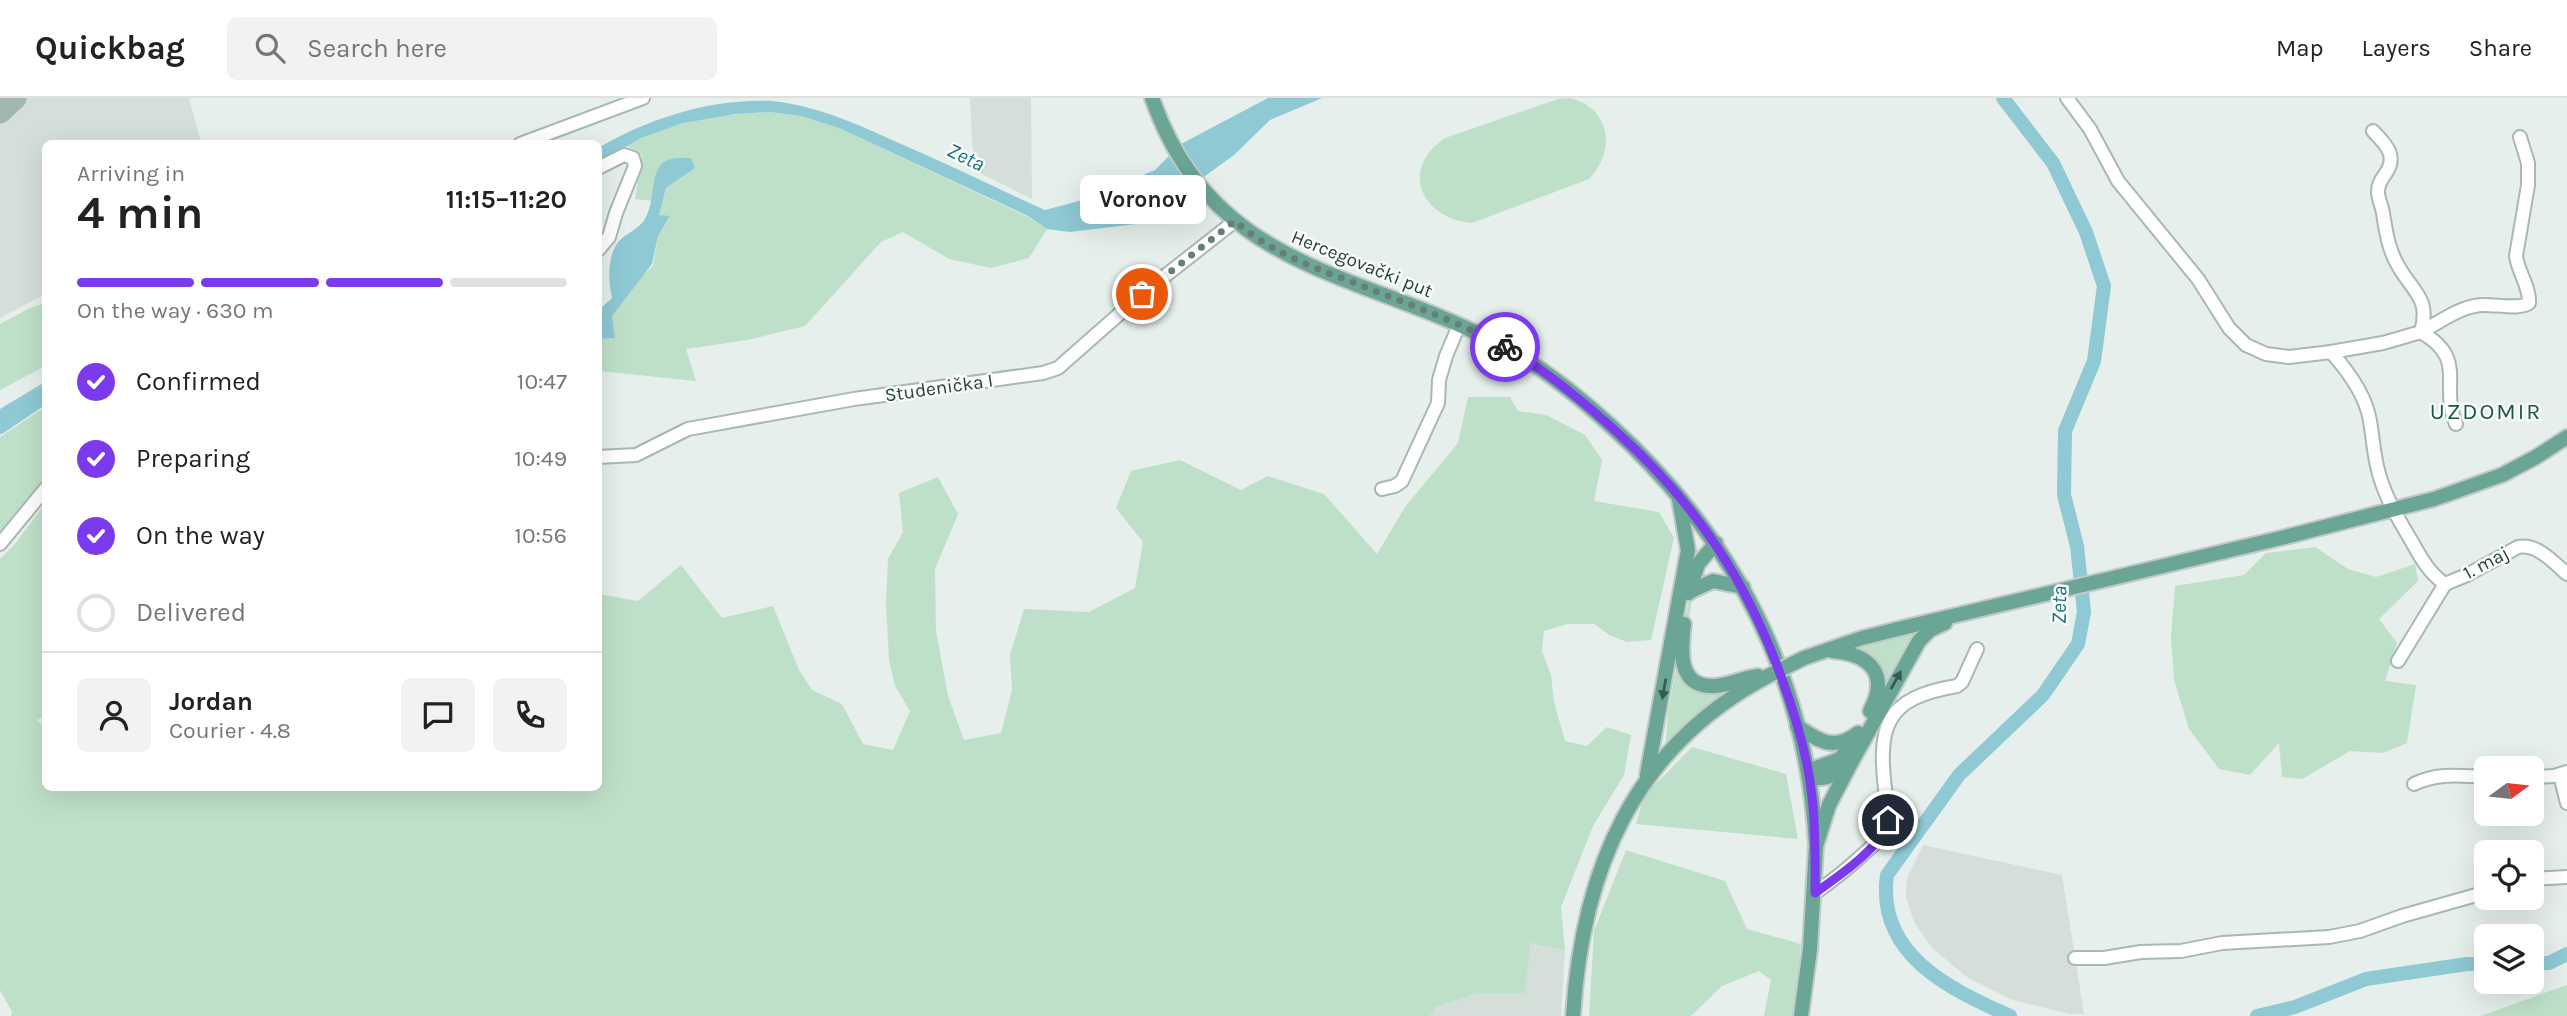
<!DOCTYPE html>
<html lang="en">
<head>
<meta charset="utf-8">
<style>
	:root { --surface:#fff; --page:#f2f2f2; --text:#222; --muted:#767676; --line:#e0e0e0; --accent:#7c3aed }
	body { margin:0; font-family:Karla,sans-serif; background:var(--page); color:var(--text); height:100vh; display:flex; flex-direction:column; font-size:26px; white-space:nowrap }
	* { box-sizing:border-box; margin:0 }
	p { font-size:23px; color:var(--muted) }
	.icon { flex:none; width:38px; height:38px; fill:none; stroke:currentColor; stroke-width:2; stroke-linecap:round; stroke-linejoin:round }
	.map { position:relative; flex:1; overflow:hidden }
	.panel { position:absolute; left:42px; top:42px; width:560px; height:651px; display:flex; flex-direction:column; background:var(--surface); border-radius:10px; box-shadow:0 7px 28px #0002 }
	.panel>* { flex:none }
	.needle { width:46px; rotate:75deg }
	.controls { position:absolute; left:2474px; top:658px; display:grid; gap:14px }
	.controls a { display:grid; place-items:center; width:70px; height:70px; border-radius:10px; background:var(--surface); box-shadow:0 7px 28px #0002; font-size:35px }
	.pin { position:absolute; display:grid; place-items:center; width:60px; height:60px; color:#fff; margin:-30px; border:4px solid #fff; border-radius:50%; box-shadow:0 2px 7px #0007 }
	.courier { position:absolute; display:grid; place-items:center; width:70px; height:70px; margin:-35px; border:5px solid #7c3aed; border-radius:50%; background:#fff; color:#222; box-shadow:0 2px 9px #0007 }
	.bubble { position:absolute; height:49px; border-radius:10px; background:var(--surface); box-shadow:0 7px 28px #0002; font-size:23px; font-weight:700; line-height:49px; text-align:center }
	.head em { font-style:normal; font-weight:700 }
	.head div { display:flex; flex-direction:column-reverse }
	.head { display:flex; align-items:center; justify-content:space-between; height:119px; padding:0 35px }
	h1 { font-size:46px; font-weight:700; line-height:52px }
	.bar { display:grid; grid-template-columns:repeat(4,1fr); gap:10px 7px; align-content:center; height:84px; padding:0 35px }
	.bar i { height:9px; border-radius:5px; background:var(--line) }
	.bar .active { background:var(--accent) }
	.bar p { grid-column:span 4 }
	.line { display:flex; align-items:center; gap:18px; padding:0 35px; border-top:2px solid var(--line) }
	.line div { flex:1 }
	.round { display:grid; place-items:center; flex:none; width:74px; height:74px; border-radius:10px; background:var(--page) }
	ol { padding:0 35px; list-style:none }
	li { display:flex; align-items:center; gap:21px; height:77px }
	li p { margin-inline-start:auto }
	li .icon { padding:7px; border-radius:50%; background:var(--accent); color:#fff; stroke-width:4 }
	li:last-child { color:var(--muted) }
	li i { width:38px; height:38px; border:4px solid var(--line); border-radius:50% }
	header { display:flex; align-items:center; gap:42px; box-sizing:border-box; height:98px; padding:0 35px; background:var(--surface); border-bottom:2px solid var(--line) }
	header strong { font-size:33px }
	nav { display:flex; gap:38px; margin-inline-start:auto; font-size:24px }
	.search { width:490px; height:63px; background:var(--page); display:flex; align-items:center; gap:18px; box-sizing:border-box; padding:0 24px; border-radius:10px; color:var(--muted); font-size:26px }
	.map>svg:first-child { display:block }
	.built { fill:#d4dfda }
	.green { fill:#bfe0c8 }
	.water { fill:#8ec9d4 }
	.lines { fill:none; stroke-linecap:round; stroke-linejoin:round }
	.river { stroke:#8ec9d4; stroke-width:14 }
	.taxiway { stroke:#a2b6b0; stroke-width:23 }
	.minor-casing { stroke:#a8b8b2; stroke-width:16 }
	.major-casing { stroke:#c2cac8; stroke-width:18 }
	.minor { stroke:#fff; stroke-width:12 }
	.major { stroke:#6aa596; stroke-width:14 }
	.major-bridge-casing { stroke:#c2cac8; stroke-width:18; stroke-linecap:butt }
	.major-bridge { stroke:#6aa596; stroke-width:14 }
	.oneway { fill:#365b51 }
	.done { stroke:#687f78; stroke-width:7; stroke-dasharray:0 12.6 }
	.route { stroke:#7c3aed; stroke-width:9 }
	.labels { text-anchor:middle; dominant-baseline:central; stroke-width:5; stroke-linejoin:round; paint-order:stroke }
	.street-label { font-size:19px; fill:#24423a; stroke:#f7fbf9 }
	.water-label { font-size:21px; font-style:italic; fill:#1c6f80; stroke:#f7fbf9 }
	.quarter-label { font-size:23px; letter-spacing:2px; fill:#1f5548; stroke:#f7fbf9 }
</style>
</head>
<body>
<header>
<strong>Quickbag</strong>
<div class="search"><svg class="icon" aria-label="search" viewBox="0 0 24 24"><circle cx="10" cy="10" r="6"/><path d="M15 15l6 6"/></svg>Search here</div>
<nav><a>Map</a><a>Layers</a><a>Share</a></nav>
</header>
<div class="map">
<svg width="2567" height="918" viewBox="0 0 2567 918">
	<rect width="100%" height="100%" fill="#e6efeb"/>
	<g class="built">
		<path d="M0 0H189L201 45 46 46 45 196 0 220Z"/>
		<path d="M970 0H1031L1032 101 980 75 983 67 973 59Z"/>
		<path d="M1923 747 2062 777 2084 916H2070L2013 902 1968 880 1932 850 1914 824 1906 799 1907 780Z"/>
		<path d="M1529 845 1565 853 1561 918H1430L1434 909 1479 895 1525 894Z"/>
	</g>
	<g class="green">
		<path d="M1570 0C1611 10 1616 54 1589 81L1472 125C1421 121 1399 70 1445 40L1558 1Z"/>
		<path d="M770 14 801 18 839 30 1028 119 1047 131 1029 160 991 170 949 161 903 134 881 144 805 228 747 242 686 251 696 283 599 273V241L615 240 611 218 635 185 653 168 658 138 670 119 659 117 666 90 695 70 654 81 653 103 635 101 642 57 626 48C670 23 720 16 770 14Z"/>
		<path d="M45 205V268L0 292V226L30 210Z"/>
		<path d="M1468 299H1510L1518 313 1546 317 1585 337 1602 362 1594 403 1659 414 1674 440 1651 542 1627 544 1611 538 1594 526H1567L1544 533 1542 553 1551 577 1554 604 1565 643 1587 648 1607 629 1631 637 1624 677 1593 728 1561 809 1565 853 1530 845 1525 895H1479L1435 909 1430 918H11L12 914 0 892V461L14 447 45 406 46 618 37 622 45 629 46 690H598L599 496 638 503 681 467 722 520 773 508 799 572 812 592 842 606 863 646 893 652 910 613 895 588 889 562 886 506 888 461 903 434 899 395 938 379 958 416 935 471 936 533 948 598 964 642 1001 635 1012 592 1010 557 1024 511 1089 514 1135 490 1143 444 1116 410 1131 373 1180 362 1241 392 1268 378 1324 396 1377 456 1405 409 1458 345Z"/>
		<path d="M45 309V390L0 446V339Z"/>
		<path d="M2315 449 2348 471 2376 479 2415 466 2418 483 2379 521 2397 545 2385 583 2416 587 2407 645 2383 655 2350 653 2302 681 2282 679 2279 645 2250 677 2219 671 2189 631 2174 582 2171 539 2175 488 2244 477 2266 455Z"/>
		<path d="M1696 464V475L1684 552 1694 583 1743 584 1665 652 1668 614Z"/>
		<path d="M1930 530 1881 611 1838 667 1884 597 1885 579 1881 569 1876 560 1855 548Z"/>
		<path d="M1692 649 1786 676 1798 741 1636 726 1644 698Z"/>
		<path d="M1626 752 1725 783 1747 831 1801 846 1794 918H1764L1771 882 1759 873 1722 888 1691 918H1589L1594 833Z"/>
		<path d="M2567 887V918H2480Z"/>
	</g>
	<g class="water">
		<path d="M1268 0H1322L1270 22 1234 57 1183 94 1177 115 1153 124 1070 134 1047 131 1028 118 839 30 801 18 770 14 735 16 683 25 641 40 599 64 598 50C649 20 712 0 772 3 818 8 857 26 899 45 948 66 996 90 1045 112L1079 103 1155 72 1181 46Z"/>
		<path d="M677 60H691L695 70 666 90 659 117 670 118 658 138 652 166 612 218 615 240 599 241V212L612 200C608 183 607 155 620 142 628 134 638 132 645 121 659 98 645 63 677 60Z"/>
		<path d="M45 284V298L0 325V311Z"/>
	</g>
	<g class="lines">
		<g class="river">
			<path d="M2003 0 2053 65 2086 134 2104 188 2094 263 2065 333 2064 397 2077 448 2084 514 2078 546 2043 597 1959 677 1887 777C1876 856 1949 891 2010 918"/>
			<path d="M0 329 46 298"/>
			<path d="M2532 865H2549L2567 856"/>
			<path d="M2257 918 2295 909 2366 881 2467 866H2487"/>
		</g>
		<path class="taxiway" d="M0 14 15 0"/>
		<g class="minor-casing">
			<g id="minor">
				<path d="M2067 0 2090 31 2118 83 2198 181 2229 230 2246 247 2266 256 2289 259 2331 254C2348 273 2366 298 2370 323 2373 341 2374 359 2379 376 2386 401 2399 422 2412 444 2421 460 2429 475 2445 486L2467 477 2518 449C2537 445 2553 464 2567 476"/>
				<path d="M520 46 643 0"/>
				<path d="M598 70 624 57 633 60 635 68 616 115 609 139 598 152"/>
				<path d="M2421 234C2440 224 2459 209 2481 207 2494 206 2520 212 2529 205 2530 189 2518 174 2516 158L2528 87V65L2520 39"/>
				<path d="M2421 234C2469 262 2439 286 2456 326"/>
				<path d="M2331 254 2383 245 2421 234C2430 201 2415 196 2400 171 2389 154 2386 135 2383 115 2382 108 2378 101 2378 94 2378 85 2382 81 2386 75 2398 57 2385 46 2373 33"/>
				<path d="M598 359 636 357 688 331 854 301 1043 275 1058 270 1142 196 1235 123"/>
				<path d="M1382 391 1395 388 1402 383 1438 305 1439 282 1446 258 1459 227"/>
				<path d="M0 446 46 390"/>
				<path d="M2398 563 2445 486"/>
				<path d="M2560 677 2567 705"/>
				<path d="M2532 679 2554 678 2567 674"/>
				<path d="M2414 686C2438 674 2461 678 2487 679"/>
				<path d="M2532 781 2567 779"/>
				<path d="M1815 795C1835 781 1852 767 1869 751 1874 746 1881 741 1885 736 1891 725 1887 710 1886 699 1877 630 1883 600 1957 588L1962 584 1977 551"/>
				<path d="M2075 860H2104L2141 854 2181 853 2222 845 2329 839 2360 833 2402 818 2487 794"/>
			</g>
		</g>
		<g class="major-casing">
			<g id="major">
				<path d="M1152 0C1213 174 1358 172 1499 246 1540 267 1577 297 1611 328 1735 441 1807 580 1816 748"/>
				<path d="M1689 494 1713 483 1743 489"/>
				<path d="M1689 495 1698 466 1716 445"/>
				<path d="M1684 526C1681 550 1676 590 1715 588 1729 587 1743 580 1758 578"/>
				<path d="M1832 553C1870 556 1890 576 1870 613"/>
				<path d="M1804 560 1862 540 1902 530 2281 440 2434 401 2502 377 2536 359 2567 339"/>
				<path d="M1797 628C1819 643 1834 654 1858 635"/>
				<path d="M1808 673 1840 661 1854 643"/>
				<path d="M1647 677 1688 452 1679 401"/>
				<path d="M1810 680C1827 682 1840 676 1852 663L1919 543 1930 532 1945 525"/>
				<path d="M1573 918C1582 773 1633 650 1766 579"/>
				<path d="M1801 918 1810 851 1816 748 1829 707 1852 663"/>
			</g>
		</g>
		<use href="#minor" class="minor"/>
		<use href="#major" class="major"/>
		<g class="major-bridge-casing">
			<path id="major-bridge" d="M1766 579 1804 560"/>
		</g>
		<use href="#major-bridge" class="major-bridge"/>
	</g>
	<defs><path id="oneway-solid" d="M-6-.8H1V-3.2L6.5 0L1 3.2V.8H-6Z" transform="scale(1.75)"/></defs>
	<g class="oneway">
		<use href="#oneway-solid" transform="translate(1896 582) rotate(-61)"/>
		<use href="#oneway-solid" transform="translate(1664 591) rotate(100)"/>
	</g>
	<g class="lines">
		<path class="done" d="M1142 196 1235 123C1270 154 1312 169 1355 185 1405 205 1457 223 1505 249"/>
		<path class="route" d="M1505 249C1546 272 1584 304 1619 336 1696 406 1747 483 1782 581 1796 619 1808 659 1812 699 1816 731 1815 763 1815 795 1837 779 1883 749 1888 722"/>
	</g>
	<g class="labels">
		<g class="street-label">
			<text transform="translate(1362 166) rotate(22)">Hercegovački put</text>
			<text transform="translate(939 290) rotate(-8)">Studenička I</text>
			<text transform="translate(2486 465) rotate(-28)">1. maj</text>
		</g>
		<g class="water-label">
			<text transform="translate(966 59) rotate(26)">Zeta</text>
			<text transform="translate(2059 507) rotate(-89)">Zeta</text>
		</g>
		<g class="quarter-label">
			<text x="2486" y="313">UZDOMIR</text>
		</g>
	</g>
</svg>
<div class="controls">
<a><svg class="needle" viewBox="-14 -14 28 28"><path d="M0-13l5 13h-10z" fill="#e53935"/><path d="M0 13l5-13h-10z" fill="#767676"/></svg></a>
<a><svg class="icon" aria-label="locate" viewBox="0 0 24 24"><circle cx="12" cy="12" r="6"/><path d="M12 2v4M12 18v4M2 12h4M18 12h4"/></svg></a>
<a><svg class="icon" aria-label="layers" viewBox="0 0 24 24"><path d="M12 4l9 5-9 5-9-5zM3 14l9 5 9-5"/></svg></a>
</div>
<div class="pin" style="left:1142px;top:196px;background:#ea580c"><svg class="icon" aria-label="bag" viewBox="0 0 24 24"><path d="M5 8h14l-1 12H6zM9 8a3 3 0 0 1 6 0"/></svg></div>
<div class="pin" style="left:1888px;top:722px;background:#1f2937"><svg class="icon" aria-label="home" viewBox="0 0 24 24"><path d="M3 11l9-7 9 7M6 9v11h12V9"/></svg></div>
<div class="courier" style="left:1505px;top:249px"><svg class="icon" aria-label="bike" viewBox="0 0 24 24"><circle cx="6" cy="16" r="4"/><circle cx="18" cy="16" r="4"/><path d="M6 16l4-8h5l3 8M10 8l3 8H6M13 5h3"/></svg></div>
<div class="bubble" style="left:1080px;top:77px;width:126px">Voronov</div>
<section class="panel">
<div class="head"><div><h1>4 min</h1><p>Arriving in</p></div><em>11:15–11:20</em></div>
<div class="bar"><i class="active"></i><i class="active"></i><i class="active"></i><i></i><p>On the way · 630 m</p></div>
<ol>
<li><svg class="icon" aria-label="check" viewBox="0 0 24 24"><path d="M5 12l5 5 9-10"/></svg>Confirmed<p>10:47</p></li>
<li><svg class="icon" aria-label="check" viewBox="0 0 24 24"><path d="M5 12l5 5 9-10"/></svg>Preparing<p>10:49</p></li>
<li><svg class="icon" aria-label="check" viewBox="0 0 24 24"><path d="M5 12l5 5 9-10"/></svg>On the way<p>10:56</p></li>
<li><i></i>Delivered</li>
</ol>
<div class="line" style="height:126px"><a class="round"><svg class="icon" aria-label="person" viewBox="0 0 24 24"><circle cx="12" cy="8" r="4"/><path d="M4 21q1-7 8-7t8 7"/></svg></a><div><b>Jordan</b><p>Courier · 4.8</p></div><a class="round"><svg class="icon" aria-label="chat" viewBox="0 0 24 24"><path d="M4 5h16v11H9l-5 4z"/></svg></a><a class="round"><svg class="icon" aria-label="phone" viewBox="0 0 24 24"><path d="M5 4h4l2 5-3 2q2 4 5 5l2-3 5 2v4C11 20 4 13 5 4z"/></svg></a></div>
</section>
</div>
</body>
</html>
